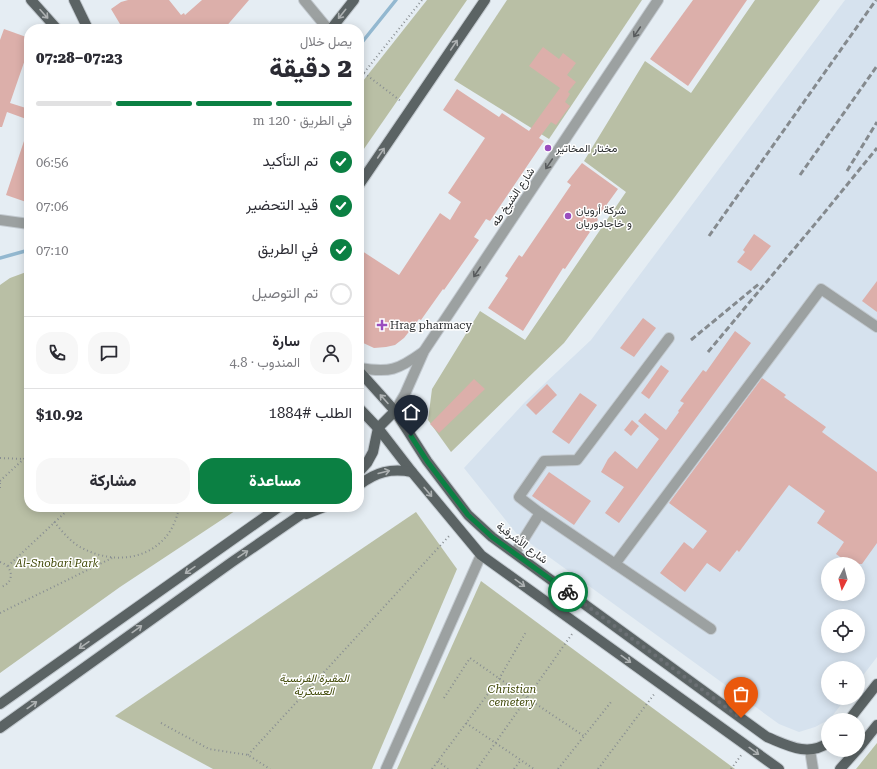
<!DOCTYPE html>
<html lang="ar">
<head>
<meta charset="utf-8">
<style>
	:root { --surface:#fff; --page:#f7f7f7; --text:#2b2b33; --muted:#7c7c81; --line:#e1e1e2; --accent:#0b8043 }
	body { margin:0; font-family:"Roboto Serif",Vazirmatn,serif; background:var(--page); color:var(--text); direction:rtl; height:100vh; display:flex; flex-direction:column; font-size:15px; white-space:nowrap }
	* { box-sizing:border-box; margin:0 }
	p { font-size:13px; color:var(--muted) }
	.icon { flex:none; width:22px; height:22px; fill:none; stroke:currentColor; stroke-width:2; stroke-linecap:round; stroke-linejoin:round }
	.map { position:relative; flex:1; overflow:hidden; direction:ltr }
	.details { position:absolute; left:24px; top:24px; width:340px; height:488px; display:flex; flex-direction:column; background:var(--surface); border-radius:16px; box-shadow:0 2px 10px #0003; direction:rtl }
	.details>* { flex:none }
	.needle { width:26px; rotate:186deg }
	.fabs { position:absolute; left:821px; top:557px; display:grid; gap:8px }
	.fabs a { display:grid; place-items:center; width:44px; height:44px; border-radius:50%; background:var(--surface); box-shadow:0 2px 10px #0003; font-size:20px }
	.pin { position:absolute; display:grid; place-items:center; width:34px; height:34px; color:#fff; margin:-41px -17px; border-radius:50% 50% 50% 0; rotate:-45deg; box-shadow:0 0 4px #0007 }
	.pin .icon { rotate:45deg }
	.courier { position:absolute; display:grid; place-items:center; width:40px; height:40px; margin:-20px; border:3px solid #0b8043; border-radius:50%; background:#fff; color:#222; box-shadow:0 1px 5px #0007 }
	.headline em { font-style:normal; font-weight:800 }
	.headline div { display:flex; flex-direction:column-reverse }
	.headline { display:flex; align-items:center; justify-content:space-between; height:68px; padding:0 12px }
	h1 { font-size:26px; font-weight:800; line-height:30px }
	.bar { display:grid; grid-template-columns:repeat(4,1fr); gap:6px 4px; align-content:center; height:48px; padding:0 12px }
	.bar i { height:5px; border-radius:3px; background:var(--line) }
	.bar .active { background:var(--accent) }
	.bar p { grid-column:span 4 }
	.line { display:flex; align-items:center; gap:10px; padding:0 12px; border-top:1px solid var(--line) }
	.line div { flex:1 }
	.round { display:grid; place-items:center; flex:none; width:42px; height:42px; border-radius:16px; background:var(--page) }
	ol { padding:0 12px; list-style:none }
	li { display:flex; align-items:center; gap:12px; height:44px }
	li p { margin-inline-start:auto }
	li .icon { padding:4px; border-radius:50%; background:var(--accent); color:#fff; stroke-width:4 }
	li:last-child { color:var(--muted) }
	li i { width:22px; height:22px; border:2px solid var(--line); border-radius:50% }
	.cta { display:flex; gap:8px; margin-top:auto; padding:8px 12px }
	.cta a { flex:1; height:46px; border-radius:16px; background:var(--accent); color:#fff; font-size:16px; font-weight:800; line-height:46px; text-align:center }
	.cta a+a { background:var(--page); color:var(--text) }
	.map>svg:first-child { display:block }
	.built { fill:#d6e2ee; fill-rule:evenodd }
	.green { fill:#b9bfa5 }
	.lines { fill:none; stroke-linecap:round; stroke-linejoin:round }
	.stream { stroke:#93b8d0; stroke-width:3.5 }
	.building { fill:#dcafaa }
	.minor-casing { stroke:#c3cad0; stroke-width:12 }
	.major-casing { stroke:#c3cad0; stroke-width:12 }
	.path { stroke:#888e92; stroke-width:2; stroke-dasharray:1 3; stroke-linecap:butt }
	.minor { stroke:#9ca1a1; stroke-width:10 }
	.major { stroke:#5b6364; stroke-width:10 }
	.rail { stroke:#858a8e; stroke-width:3; stroke-dasharray:6 3; stroke-linecap:butt }
	.oneway { stroke:#adb1b2 }
	.oneway2 { stroke:#585b5d }
	.done { stroke:#6b7074; stroke-width:4; stroke-dasharray:0 7.2 }
	.route { stroke:#0b8043; stroke-width:5 }
	.poi-dot { fill:#9a4dbe; stroke:#fff; stroke-width:1.5 }
	.labels { text-anchor:middle; dominant-baseline:central; stroke-width:3; stroke-linejoin:round; paint-order:stroke }
	.poi-label { font-size:11px; fill:#2a2d2f; stroke:#fff; text-anchor:start }
	.street-label { font-size:11px; fill:#2a2d2f; stroke:#fff }
	.park-label { font-size:11px; font-style:italic; fill:#424a0a; stroke:#fff }
</style>
</head>
<body>
<div class="map">
<svg width="877" height="769" viewBox="0 0 877 769">
	<rect width="100%" height="100%" fill="#e5edf3"/>
	<path class="built" d="M845 0H877V657L858 682V668H828V698H846L830 719 815 727 799 732 779 724 516 533 464 468 525 402 591 340ZM828 564H858V594H828ZM828 616H858V646H828Z"/>
	<g class="green">
		<path d="M427 0H467L359 156V86Z"/>
		<path d="M507 0H642L549 139 454 80Z"/>
		<path d="M755 0H820L674 198 564 343 451 452 428 420 432 389 480 311 525 340 626 192 584 161 645 61 691 93Z"/>
		<path d="M29 271V507H241L120 587 0 673V285L10 278Z"/>
		<path d="M416 512 457 569 372 769H213L115 716Z"/>
		<path d="M481 581 735 769H397Z"/>
		<path d="M877 743V769H856Z"/>
	</g>
	<g class="lines">
		<g class="stream">
			<path d="M359 46 396 0"/>
			<path d="M0 258 29 250"/>
		</g>
	</g>
	<g class="building">
		<path d="M128 0H169L181 15 184 13 185 15 202 0H249L224 29H123L111 9 121 2Z"/>
		<path d="M693 0H747L688 86 650 59Z"/>
		<path d="M4 29 29 38V48L10 103 29 109V120L7 112 2 127H0V40Z"/>
		<path d="M543 47 559 59 563 53 576 63 567 75 576 82 568 92 570 94 565 102 570 106 556 125 551 122 539 138 544 141 490 221 486 219 474 237 479 240 444 290 443 289 421 320 419 319 404 338 395 345 386 347 374 348 359 341V249L399 275 440 213 450 220 461 202 448 193 485 138 443 110 457 89 499 117 502 113 529 131 560 88 529 66Z"/>
		<path d="M27 132 29 133V203L6 195Z"/>
		<path d="M582 163 618 189 597 218 598 220 565 269 563 268 523 331 488 308 508 278 505 276 519 255 522 257 571 185 567 182Z"/>
		<path d="M754 234 771 246 751 271 737 262 745 252 743 250Z"/>
		<path d="M877 281V312L862 301Z"/>
		<path d="M643 318 656 328 634 357 620 348Z"/>
		<path d="M735 331 751 343 619 523 605 513 624 487 601 472 608 459 615 451 637 469 659 439 638 421 645 413 666 430 679 412 678 411 684 403 680 401 703 370 706 372Z"/>
		<path d="M661 365 669 371 649 399 641 393Z"/>
		<path d="M762 378 786 395 784 397 826 427 822 432 877 472V543L862 564H850L836 554 844 542 817 523 825 511 789 485 739 552 737 550 720 572 707 563 685 592 660 573 684 542 693 549 707 531 669 503Z"/>
		<path d="M474 379 485 389 439 433 430 424Z"/>
		<path d="M547 384 557 395 536 415 526 405Z"/>
		<path d="M580 393 597 405 569 444 552 432Z"/>
		<path d="M632 420 639 426 631 436 624 430Z"/>
		<path d="M549 472 591 501 574 525 532 496Z"/>
	</g>
	<g class="lines">
		<g class="minor-casing">
			<g id="minor">
				<path d="M304 0 328 29"/>
				<path d="M0 220 29 224"/>
				<path d="M669 338 577 460 544 461 519 497 540 513 711 629"/>
				<path d="M359 368C390 373 398 370 423 352"/>
				<path d="M395 411 405 394 424 351 658 0"/>
				<path d="M515 553 540 513"/>
				<path d="M615 564 821 289 877 327"/>
				<path d="M810 750 813 769"/>
				<path d="M386 769 481 555"/>
			</g>
		</g>
		<g class="major-casing">
			<g id="major">
				<path d="M31 0 57 29"/>
				<path d="M74 0 88 29"/>
				<path d="M331 29 354 0"/>
				<path d="M359 185 485 0"/>
				<path d="M359 371 395 411 427 461 468 515 492 537 767 737C787 745 807 757 828 743"/>
				<path d="M359 408 378 428 412 472 481 555 779 769"/>
				<path d="M359 472 367 463 373 452 378 428 395 411"/>
				<path d="M359 485C376 472 391 468 412 472"/>
				<path d="M306 514 324 507"/>
				<path d="M0 704 279 507"/>
				<path d="M849 720 877 684"/>
				<path d="M0 728 232 562 312 507"/>
				<path d="M858 749 877 725"/>
				<path d="M840 769 857 750"/>
			</g>
		</g>
		<g class="path">
			<path d="M364 73 402 102"/>
			<path d="M359 79 422 0"/>
			<path d="M0 458 24 459"/>
			<path d="M0 481 29 454"/>
			<path d="M0 488V481"/>
			<path d="M54 522C63 532 72 544 84 549 124 569 171 554 179 507"/>
			<path d="M0 562C14 566 15 584 0 587"/>
			<path d="M8 566 71 507"/>
			<path d="M0 613 112 558"/>
			<path d="M444 698 470 658 527 698 584 736"/>
			<path d="M161 723 209 749 248 755 270 769"/>
			<path d="M466 723 534 769"/>
			<path d="M248 755 450 535"/>
			<path d="M438 761 448 769"/>
			<path d="M432 769 499 679 526 632"/>
			<path d="M477 769 572 634"/>
			<path d="M514 769 521 760"/>
			<path d="M558 769 611 702"/>
			<path d="M598 769 655 693"/>
			<path d="M731 769 742 754"/>
		</g>
		<use href="#minor" class="minor"/>
		<use href="#major" class="major"/>
		<g class="rail">
			<path d="M847 171 877 122"/>
			<path d="M800 175 877 66"/>
			<path d="M709 236 876 0"/>
			<path d="M691 340 760 283"/>
			<path d="M708 352 820 218 877 148"/>
		</g>
	</g>
	<defs><path id="oneway-shaft" d="M-6 0H5M1.5-3L5.5 0L1.5 3" fill="none" stroke-width="1.6" stroke-linecap="round" stroke-linejoin="round"/></defs>
	<g class="oneway">
		<use href="#oneway-shaft" transform="translate(44 14) rotate(48)"/>
		<use href="#oneway-shaft" transform="translate(342 14) rotate(129)"/>
		<use href="#oneway-shaft" transform="translate(454 45) rotate(-56)"/>
		<use href="#oneway-shaft" transform="translate(381 153) rotate(-56)"/>
		<use href="#oneway-shaft" transform="translate(384 399) rotate(-132)"/>
		<use href="#oneway-shaft" transform="translate(384 472) rotate(-14)"/>
		<use href="#oneway-shaft" transform="translate(428 492) rotate(50)"/>
		<use href="#oneway-shaft" transform="translate(243 554) rotate(-34)"/>
		<use href="#oneway-shaft" transform="translate(190 570) rotate(145)"/>
		<use href="#oneway-shaft" transform="translate(520 583) rotate(36)"/>
		<use href="#oneway-shaft" transform="translate(137 629) rotate(-36)"/>
		<use href="#oneway-shaft" transform="translate(84 645) rotate(145)"/>
		<use href="#oneway-shaft" transform="translate(626 659) rotate(36)"/>
		<use href="#oneway-shaft" transform="translate(32 705) rotate(-36)"/>
		<use href="#oneway-shaft" transform="translate(754 751) rotate(36)"/>
	</g>
	<g class="oneway2">
		<use href="#oneway-shaft" transform="translate(637 32) rotate(124)"/>
		<use href="#oneway-shaft" transform="translate(549 164) rotate(124)"/>
		<use href="#oneway-shaft" transform="translate(477 272) rotate(124)"/>
	</g>
	<g class="lines">
		<path class="done" d="M568 592 741 718"/>
		<path class="route" d="M411 436 427 461 468 515 492 537 568 592"/>
	</g>
	<g class="poi-dot">
		<circle cx="548" cy="148" r="4"/>
		<circle cx="568" cy="216" r="4"/>
		<path d="M380 319h4v4h4v4h-4v4h-4v-4h-4v-4h4z"/>
	</g>
	<g class="labels">
		<g class="poi-label">
			<text x="556" y="148">مختار المخاتير</text>
			<text x="576" y="210">شركة أرويان<tspan x="576" dy="13">و خاجادوريان</tspan></text>
			<text x="390" y="325">Hrag pharmacy</text>
		</g>
		<g class="street-label">
			<text transform="translate(513 197) rotate(-56)">شارع الشيخ طه</text>
			<text transform="translate(522 543) rotate(37)">شارع الأشرفية</text>
		</g>
		<g class="park-label">
			<text x="57" y="563">Al-Snobari Park</text>
			<text x="314" y="678">المقبرة الفرنسية<tspan x="314" dy="13">العسكرية</tspan></text>
			<text x="512" y="689">Christian<tspan x="512" dy="13">cemetery</tspan></text>
		</g>
	</g>
</svg>
<div class="fabs">
<a><svg class="needle" viewBox="-14 -14 28 28"><path d="M0-13l5 13h-10z" fill="#e53935"/><path d="M0 13l5-13h-10z" fill="#7c7c81"/></svg></a>
<a><svg class="icon" aria-label="locate" viewBox="0 0 24 24"><circle cx="12" cy="12" r="6"/><path d="M12 2v4M12 18v4M2 12h4M18 12h4"/></svg></a>
<a>+</a>
<a>−</a>
</div>
<div class="pin" style="left:741px;top:718px;background:#ea580c"><svg class="icon" aria-label="bag" viewBox="0 0 24 24"><path d="M5 8h14l-1 12H6zM9 8a3 3 0 0 1 6 0"/></svg></div>
<div class="pin" style="left:411px;top:436px;background:#1f2937"><svg class="icon" aria-label="home" viewBox="0 0 24 24"><path d="M3 11l9-7 9 7M6 9v11h12V9"/></svg></div>
<div class="courier" style="left:568px;top:592px"><svg class="icon" aria-label="bike" viewBox="0 0 24 24"><circle cx="6" cy="16" r="4"/><circle cx="18" cy="16" r="4"/><path d="M6 16l4-8h5l3 8M10 8l3 8H6M13 5h3"/></svg></div>
<section class="details">
<div class="headline"><div><h1>2 دقيقة</h1><p>يصل خلال</p></div><em>07:23–07:28</em></div>
<div class="bar"><i class="active"></i><i class="active"></i><i class="active"></i><i></i><p>في الطريق · 120 m</p></div>
<ol>
<li><svg class="icon" aria-label="check" viewBox="0 0 24 24"><path d="M5 12l5 5 9-10"/></svg>تم التأكيد<p>06:56</p></li>
<li><svg class="icon" aria-label="check" viewBox="0 0 24 24"><path d="M5 12l5 5 9-10"/></svg>قيد التحضير<p>07:06</p></li>
<li><svg class="icon" aria-label="check" viewBox="0 0 24 24"><path d="M5 12l5 5 9-10"/></svg>في الطريق<p>07:10</p></li>
<li><i></i>تم التوصيل</li>
</ol>
<div class="line" style="height:72px"><a class="round"><svg class="icon" aria-label="person" viewBox="0 0 24 24"><circle cx="12" cy="8" r="4"/><path d="M4 21q1-7 8-7t8 7"/></svg></a><div><b>سارة</b><p>المندوب · 4.8</p></div><a class="round"><svg class="icon" aria-label="chat" viewBox="0 0 24 24"><path d="M4 5h16v11H9l-5 4z"/></svg></a><a class="round"><svg class="icon" aria-label="phone" viewBox="0 0 24 24"><path d="M5 4h4l2 5-3 2q2 4 5 5l2-3 5 2v4C11 20 4 13 5 4z"/></svg></a></div>
<div class="line" style="height:52px"><div>الطلب #1884</div><b>$10.92</b></div>
<div class="cta"><a>مساعدة</a><a>مشاركة</a></div>
</section>
</div>
</body>
</html>
